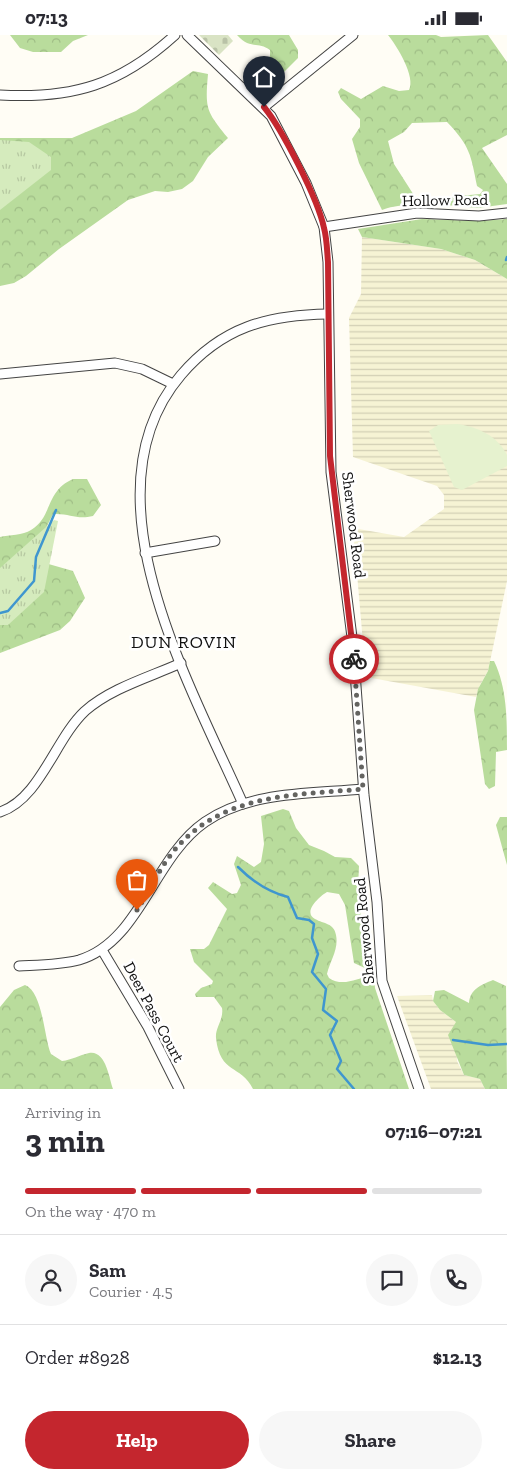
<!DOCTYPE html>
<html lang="en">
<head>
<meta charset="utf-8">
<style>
	:root { --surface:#fff; --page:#f7f7f7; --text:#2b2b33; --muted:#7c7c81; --line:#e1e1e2; --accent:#c4262e }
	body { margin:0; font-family:"Zilla Slab",serif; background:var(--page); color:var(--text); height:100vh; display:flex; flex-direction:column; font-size:19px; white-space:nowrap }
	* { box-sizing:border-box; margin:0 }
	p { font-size:16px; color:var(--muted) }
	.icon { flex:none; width:28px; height:28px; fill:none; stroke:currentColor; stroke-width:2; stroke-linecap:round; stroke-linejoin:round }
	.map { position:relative; height:1054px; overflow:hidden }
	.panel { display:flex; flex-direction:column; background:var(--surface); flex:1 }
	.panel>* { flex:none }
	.pin { position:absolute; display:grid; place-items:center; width:42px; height:42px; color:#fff; margin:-51px -21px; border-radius:50% 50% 50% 0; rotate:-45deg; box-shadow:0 0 5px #0007 }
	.pin .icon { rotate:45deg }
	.courier { position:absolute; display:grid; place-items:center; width:50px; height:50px; margin:-25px; border:4px solid #c4262e; border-radius:50%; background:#fff; color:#222; box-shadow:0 1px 6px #0007 }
	.overview em { font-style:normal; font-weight:700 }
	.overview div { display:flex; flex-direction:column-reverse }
	.overview { display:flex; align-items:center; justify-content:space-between; height:85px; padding:0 25px }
	h1 { font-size:32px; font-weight:700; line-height:38px }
	.bar { display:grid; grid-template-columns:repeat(4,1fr); gap:8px 5px; align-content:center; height:60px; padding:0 25px }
	.bar i { height:6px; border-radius:4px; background:var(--line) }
	.bar .current { background:var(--accent) }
	.bar p { grid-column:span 4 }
	.line { display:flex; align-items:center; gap:12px; padding:0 25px; border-top:1px solid var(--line) }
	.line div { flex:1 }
	.round { display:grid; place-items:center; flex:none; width:52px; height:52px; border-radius:26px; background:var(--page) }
	.action { display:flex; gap:10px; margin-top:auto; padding:10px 25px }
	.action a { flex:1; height:58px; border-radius:30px; background:var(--accent); color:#fff; font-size:20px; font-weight:700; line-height:58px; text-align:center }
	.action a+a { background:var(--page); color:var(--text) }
	.status { display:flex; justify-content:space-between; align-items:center; height:35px; padding:0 25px; background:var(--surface); direction:ltr }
	.status svg { height:14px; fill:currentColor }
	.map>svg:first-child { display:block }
	.farmland { fill:url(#farmland-rules) }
	.forest { fill:url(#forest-crowns) }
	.cemetery { fill:url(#cemetery-stones) }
	.park { fill:url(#park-tufts) }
	.pitch { fill:#e6f2cf }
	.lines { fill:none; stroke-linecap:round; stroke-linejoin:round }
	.stream { stroke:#3f96cf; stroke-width:2.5 }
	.minor-casing { stroke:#444; stroke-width:11 }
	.minor { stroke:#fff; stroke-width:9 }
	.done { stroke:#646461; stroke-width:5; stroke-dasharray:0 9 }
	.route { stroke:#c4262e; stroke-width:6 }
	.labels { text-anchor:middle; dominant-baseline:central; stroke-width:5; stroke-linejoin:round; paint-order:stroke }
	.street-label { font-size:16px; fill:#111; stroke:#fff }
	.neighbourhood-label { font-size:18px; letter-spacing:1px; fill:#111; stroke:#fff }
</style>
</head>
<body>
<div class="status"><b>07:13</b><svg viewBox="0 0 49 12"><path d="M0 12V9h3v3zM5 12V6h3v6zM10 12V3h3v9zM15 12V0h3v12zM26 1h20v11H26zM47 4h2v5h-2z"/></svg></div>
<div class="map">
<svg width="507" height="1054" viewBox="0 0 507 1054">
	<defs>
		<pattern id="farmland-rules" width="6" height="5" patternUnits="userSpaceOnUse" patternTransform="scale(1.25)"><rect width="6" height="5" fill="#f6f3d4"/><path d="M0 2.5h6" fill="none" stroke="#d2cfb5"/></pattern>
		<pattern id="forest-crowns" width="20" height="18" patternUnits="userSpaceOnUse" patternTransform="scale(1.25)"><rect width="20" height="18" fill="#b9dc9c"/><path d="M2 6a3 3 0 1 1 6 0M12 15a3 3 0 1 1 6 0" fill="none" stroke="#9ebc85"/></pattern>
		<pattern id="cemetery-stones" width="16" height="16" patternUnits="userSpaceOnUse" patternTransform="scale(1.25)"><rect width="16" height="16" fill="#d9e3c4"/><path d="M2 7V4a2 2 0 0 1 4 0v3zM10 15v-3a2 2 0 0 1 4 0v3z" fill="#b9c2a7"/></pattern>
		<pattern id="park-tufts" width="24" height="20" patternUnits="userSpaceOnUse" patternTransform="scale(1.25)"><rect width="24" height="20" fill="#d5ebbd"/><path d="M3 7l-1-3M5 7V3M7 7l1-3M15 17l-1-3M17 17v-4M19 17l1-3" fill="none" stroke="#b6c8a1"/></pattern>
	</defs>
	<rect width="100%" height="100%" fill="#fffdf5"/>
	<g class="farmland">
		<path d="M362 202 441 214 475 225 507 244V546L488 636 480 650 476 662 366 642 353 493 404 502 444 474V460L437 451 353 422 349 283 361 259Z"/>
		<path d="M432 960 433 966 440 975 456 987 457 1026 464 1040 480 1044 485 1054H431L397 961Z"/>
	</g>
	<g class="forest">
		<path d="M10 0H88L73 6 61 17H33L20 13Z"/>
		<path d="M237 0H289L298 15V23L265 56 255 51 253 45 270 21V15C258 6 250 15 237 0Z"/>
		<path d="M388 0H436L441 2 488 0 507 27V100L482 113 507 149V169L478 173 436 169 449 162 480 159 483 155 477 151C471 120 470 111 447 87L412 88 404 97 388 106 394 129 417 165C406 172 393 170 382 175L359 128 352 104 360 92V84L341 64 338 57 341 53 361 64 383 51 399 56 409 55C416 42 397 11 388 0Z"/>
		<path d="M193 36 208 39C205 74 206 76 228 103L208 122 193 146 182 154 168 157 155 156 128 165 59 214 26 241 14 248 0 251V103H72L136 76Z"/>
		<path d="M422 184 479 186 507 184V244L475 225 441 214 362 202 358 194Z"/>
		<path d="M73 444H87L101 470 93 481C76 485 70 478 53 479L42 501 45 528 73 536 85 563 70 586 60 595 0 618V502C9 500 23 500 31 495 53 482 45 456 73 444Z"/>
		<path d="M490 626H494C507 653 507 684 507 715L496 717 495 751 489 754 485 749 474 675 478 654 488 636Z"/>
		<path d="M283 774 289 776 296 793 309 810 324 816 335 822 351 823 359 831 358 853 362 894 371 928 367 934 354 928 345 870 339 859 327 857C320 861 302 877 315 884 324 889 334 888 336 900 339 914 330 926 327 939L329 943C342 952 357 944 371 940L374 943 375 953 409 1054H253C241 1029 220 1040 216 1003 215 993 224 984 222 973L214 962H196L195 959 201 953 212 949 213 946 194 927 190 914H204L209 910 227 874 208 853 213 847 232 859 237 858 241 850 234 829 237 821 254 832 261 827 264 809 261 781Z"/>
		<path d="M500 782H507V830L496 790Z"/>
		<path d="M493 945 506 951 507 1054H485L480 1044 464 1040 448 1000 456 987 440 975 433 966 435 956 444 955 469 968C470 954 481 950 493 945Z"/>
		<path d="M25 950C43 957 44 1003 51 1019L62 1026C72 1025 79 1020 89 1018 106 1015 109 1043 113 1054H0V972L14 955Z"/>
	</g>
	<path class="cemetery" d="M199 0H228L233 6 219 20Z"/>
	<g class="park">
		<path d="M0 105 29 107 51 122V135L0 175Z"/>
		<path d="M54 485 58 486 44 557 8 590H0V533Z"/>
	</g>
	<path class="pitch" d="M457 389C477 392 497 400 507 420V431L462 455 454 452 429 396 438 390Z"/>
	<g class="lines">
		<g class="stream">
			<path d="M506 225 507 222"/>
			<path d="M0 578 8 576 34 546 36 522 56 475"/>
			<path d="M238 832C252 846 268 857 288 862L297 883 309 885 314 889 312 903 318 919 312 937 326 954 323 975 337 986 330 1000 341 1026 337 1034 354 1054"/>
			<path d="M453 1005 488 1010 507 1009"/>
		</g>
		<g class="minor-casing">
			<g id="minor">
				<path d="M187 0 271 81 306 148 324 192 328 227 331 437 353 610 364 760 377 867 382 946 419 1054"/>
				<path d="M0 60C73 64 120 50 175 0"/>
				<path d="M264 72 353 0"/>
				<path d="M324 192 417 178 479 181 507 178"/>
				<path d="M0 339 115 328 142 334 173 349"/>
				<path d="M145 518 215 506"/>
				<path d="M243 769C191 651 80 458 181 340 222 292 267 280 328 279"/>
				<path d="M0 777C40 764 55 704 85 676 111 653 150 642 181 628"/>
				<path d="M102 915 148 992 179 1054"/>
				<path d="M19 931C38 930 60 930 79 925 140 907 153 823 205 787 250 756 311 759 363 754"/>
			</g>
		</g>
		<use href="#minor" class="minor"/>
	</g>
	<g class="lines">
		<path class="done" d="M137 875C150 854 161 830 178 811 226 758 298 760 363 754L354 624"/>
		<path class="route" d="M264 72C282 94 318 164 324 193 327 204 327 216 328 227L330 421 354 624"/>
	</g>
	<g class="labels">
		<g class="street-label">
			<text transform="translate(445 165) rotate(-1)">Hollow Road</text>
			<text transform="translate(354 490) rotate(83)">Sherwood Road</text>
			<text transform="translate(364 896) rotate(-95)">Sherwood Road</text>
			<text transform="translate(154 977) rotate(62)">Deer Pass Court</text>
		</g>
		<g class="neighbourhood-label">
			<text x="184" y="607">DUN ROVIN</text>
		</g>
	</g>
</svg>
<div class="pin" style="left:137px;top:875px;background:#ea580c"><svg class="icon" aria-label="bag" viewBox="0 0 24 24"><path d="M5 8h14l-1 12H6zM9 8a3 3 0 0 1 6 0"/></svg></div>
<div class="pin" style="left:264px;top:72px;background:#1f2937"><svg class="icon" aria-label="home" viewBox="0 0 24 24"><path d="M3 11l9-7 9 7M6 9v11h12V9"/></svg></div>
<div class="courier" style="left:354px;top:624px"><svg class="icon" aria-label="bike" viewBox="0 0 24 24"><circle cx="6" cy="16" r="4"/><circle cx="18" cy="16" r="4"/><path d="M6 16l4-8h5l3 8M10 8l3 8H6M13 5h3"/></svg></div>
</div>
<section class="panel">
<div class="overview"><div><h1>3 min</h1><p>Arriving in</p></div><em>07:16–07:21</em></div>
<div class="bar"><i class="current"></i><i class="current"></i><i class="current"></i><i></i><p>On the way · 470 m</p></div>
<div class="line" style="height:90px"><a class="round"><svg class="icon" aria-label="person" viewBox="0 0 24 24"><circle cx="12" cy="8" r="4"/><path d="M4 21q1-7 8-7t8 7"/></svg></a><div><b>Sam</b><p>Courier · 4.5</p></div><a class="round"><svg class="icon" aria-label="chat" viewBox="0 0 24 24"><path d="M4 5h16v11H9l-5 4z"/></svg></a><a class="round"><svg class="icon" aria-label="phone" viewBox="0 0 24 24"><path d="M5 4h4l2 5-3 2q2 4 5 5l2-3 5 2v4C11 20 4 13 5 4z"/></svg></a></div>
<div class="line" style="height:65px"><div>Order #8928</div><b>$12.13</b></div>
<div class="action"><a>Help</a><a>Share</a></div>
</section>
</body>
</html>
